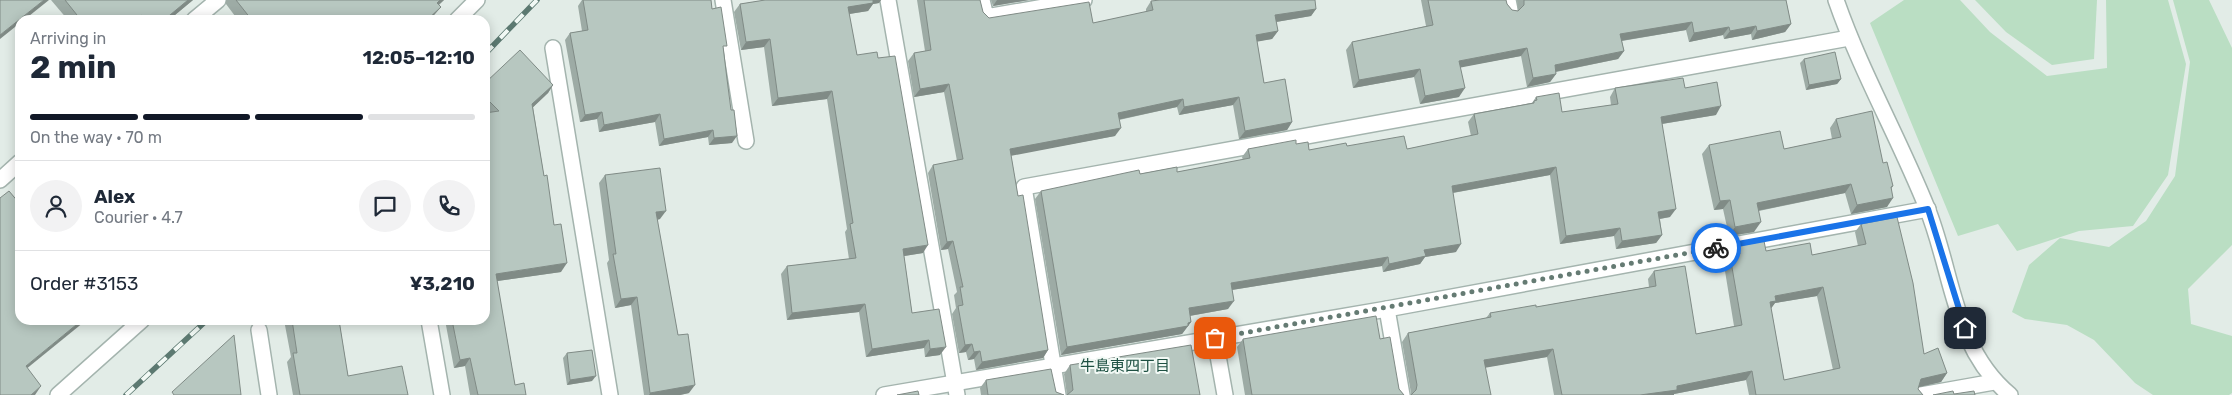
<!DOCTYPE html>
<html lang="en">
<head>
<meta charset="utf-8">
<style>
	:root { --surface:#fff; --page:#f2f2f3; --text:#1f2937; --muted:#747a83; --line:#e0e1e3; --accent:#111827 }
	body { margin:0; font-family:Rubik,"Noto Sans JP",sans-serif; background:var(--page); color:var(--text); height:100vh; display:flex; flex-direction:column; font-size:19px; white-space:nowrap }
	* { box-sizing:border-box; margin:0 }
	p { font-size:16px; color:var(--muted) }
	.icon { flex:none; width:28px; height:28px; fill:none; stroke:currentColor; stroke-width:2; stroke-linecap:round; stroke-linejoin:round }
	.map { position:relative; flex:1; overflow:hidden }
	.side { position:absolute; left:15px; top:15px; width:475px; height:310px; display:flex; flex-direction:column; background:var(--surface); border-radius:15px; box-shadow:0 2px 12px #0003 }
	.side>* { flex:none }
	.pin { position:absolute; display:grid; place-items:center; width:42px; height:42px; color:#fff; margin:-21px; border-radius:10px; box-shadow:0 2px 8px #0006 }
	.courier { position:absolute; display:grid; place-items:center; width:50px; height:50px; margin:-25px; border:4px solid #1a73e8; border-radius:50%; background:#fff; color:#222; box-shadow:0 1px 6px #0007 }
	.summary em { font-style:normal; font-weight:700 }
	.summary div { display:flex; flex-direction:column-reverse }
	.summary { display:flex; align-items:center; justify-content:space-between; height:85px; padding:0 15px }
	h1 { font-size:32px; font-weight:700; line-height:38px }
	.bar { display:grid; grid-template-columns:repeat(4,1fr); gap:8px 5px; align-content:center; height:60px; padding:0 15px }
	.bar i { height:6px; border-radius:4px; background:var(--line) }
	.bar .current { background:var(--accent) }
	.bar p { grid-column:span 4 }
	.line { display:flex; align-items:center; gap:12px; padding:0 15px; border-top:1px solid var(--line) }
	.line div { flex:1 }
	.round { display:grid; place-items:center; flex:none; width:52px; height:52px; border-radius:26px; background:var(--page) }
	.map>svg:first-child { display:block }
	.green { fill:#badec3 }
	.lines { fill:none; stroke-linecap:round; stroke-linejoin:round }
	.minor-casing { stroke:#a4b4ae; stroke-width:18 }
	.tertiary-casing { stroke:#a4b4ae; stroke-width:18 }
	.minor { stroke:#fff; stroke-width:15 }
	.tertiary { stroke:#fff; stroke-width:15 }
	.rail-casing { stroke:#5c7971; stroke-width:5.5 }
	.rail { stroke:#f2f9f5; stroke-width:4; stroke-dasharray:11; stroke-linecap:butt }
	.wall { fill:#9daba5; fill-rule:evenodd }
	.shaded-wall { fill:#808b86 }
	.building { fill:#b7c7c0; stroke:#808b86; fill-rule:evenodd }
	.done { stroke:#657b73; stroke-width:5; stroke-dasharray:0 9 }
	.route { stroke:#1a73e8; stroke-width:6 }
	.labels { text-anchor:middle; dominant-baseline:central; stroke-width:4; stroke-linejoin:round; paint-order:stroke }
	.neighbourhood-label { font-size:15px; fill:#1d5042; stroke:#f2f9f5 }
</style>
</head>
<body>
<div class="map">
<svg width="2232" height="395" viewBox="0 0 2232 395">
	<rect width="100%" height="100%" fill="#e2ece7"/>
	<g class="green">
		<path d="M1904 0H1960L1990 32 2047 76 2107 68 2106 0H2168L2186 64 2168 175 2133 226 2079 231 2017 251 1998 224 1958 236 1870 23Z"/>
		<path d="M1975 0H2097L2094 59 2052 65 2006 32Z"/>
		<path d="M2173 0H2209L2232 48V245L2188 289 2191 324 2232 336V393L2229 395H2153L2135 383 2094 340 2067 325 2025 319 2012 312 2029 265 2060 238 2109 247 2146 221 2175 176 2190 62Z"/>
	</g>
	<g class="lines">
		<g class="minor-casing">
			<g id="minor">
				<path d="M723 0 746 141"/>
				<path d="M888 0 957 395"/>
				<path d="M982 0 986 17 1084 0"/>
				<path d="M1508 0 1510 10"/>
				<path d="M194 20 218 0"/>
				<path d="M457 20 477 0"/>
				<path d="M553 48 610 395"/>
				<path d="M0 180 20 162"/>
				<path d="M1387 309 1402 395"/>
				<path d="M429 320 442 395"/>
				<path d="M259 330 269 395"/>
				<path d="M1215 339 1225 395"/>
				<path d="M58 395 142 320"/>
				<path d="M884 395 1387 309 1928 209"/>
				<path d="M1058 395 1024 187 1849 38"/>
				<path d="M1921 395 1994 382"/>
			</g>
		</g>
		<g class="tertiary-casing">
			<path id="tertiary" d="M1836 0C1861 72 1899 138 1927 208 1953 272 1953 348 2010 395"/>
		</g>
		<use href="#minor" class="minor"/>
		<use href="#tertiary" class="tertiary"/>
		<g class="rail-casing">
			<g id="rail">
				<path d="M485 54 537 0"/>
				<path d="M126 395 207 320"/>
			</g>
		</g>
		<use href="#rail" class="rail"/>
	</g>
	<g class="wall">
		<path d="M51 0H193L169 20H68Z"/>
		<path d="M226 0H444L439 5 441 7 434 15 430 20H238L226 4Z"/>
		<path d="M582 0H711L712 9 724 51 732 143 709 145 708 137 659 146 655 122 599 132 597 119 580 122 565 40 570 33 582 31 578 6Z"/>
		<path d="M765 0H881L879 3 873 4 868 11 849 14 857 55 878 58 923 253 904 256 912 313 940 355 925 357 924 348 866 357 859 312 787 320 781 274 787 266 849 259 845 232 847 229 827 99 772 106 764 47 741 50 734 12 740 4Z"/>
		<path d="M917 0H980L983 12 989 18 1093 23 1146 12V9L1151 1 1316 9 1311 16 1276 22 1278 31 1272 39 1257 41 1264 83 1292 122 1287 130 1239 139 1233 105 1179 115 1177 107 1119 120 1115 136 1011 155 1018 196 1048 350 1043 358 976 370 974 359 968 360 966 352 959 353 952 314 956 308 954 295 957 292 948 249 941 250 928 173 933 165 957 161 944 92 914 97 908 61 914 53 925 51Z"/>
		<path d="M991 0H1029L993 6Z"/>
		<path d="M1421 0H1506L1507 4 1512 10 1518 11 1517 0H1786L1791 24 1785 32 1752 40 1751 34 1724 39 1723 35 1689 42 1686 30 1622 41 1624 51 1618 59 1556 72V74L1550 82 1527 87 1521 56 1460 67 1459 97 1420 104 1414 77 1353 88 1346 50 1352 42 1426 26Z"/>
		<path d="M1804 59 1841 79 1837 84 1806 90 1800 63Z"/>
		<path d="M485 83 553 85 548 93 533 107 544 176 554 225 561 272 497 281 515 385 526 395H470L465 366 454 368 445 320H485L487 113 485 111Z"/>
		<path d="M1615 88H1685L1716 115 1662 124 1670 217 1660 219 1662 235 1656 243 1616 249 1614 236 1560 244 1550 175 1453 193 1456 252 1425 257 1420 264 1383 272 1382 266 1232 290 1228 309 1190 316 1191 322 1182 334 1061 355 1035 199 1041 191 1140 174 1177 172 1243 160 1242 157 1248 149 1296 144 1309 150 1347 146 1407 149 1471 136 1468 122 1474 114 1532 103 1536 97 1562 112 1611 105 1610 97Z"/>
		<path d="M1836 119 1883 163 1893 186 1891 189 1887 207 1851 214 1845 193 1759 211 1754 232 1729 236 1723 209 1714 210 1702 154 1709 145 1784 149 1832 139 1830 128Z"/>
		<path d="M605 175 660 219 657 220 678 335 689 393 680 395H644L631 305 615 308 607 263 609 260 599 183Z"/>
		<path d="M1861 224 1924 354 1947 373 1941 382 1918 387V389L1923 395H1749L1746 380 1674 394V395H1554L1547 357 1486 367 1411 395V393L1402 342 1408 333 1486 318 1490 313 1536 307 1649 287 1648 279 1654 271 1696 334 1734 326 1724 265 1730 256H1733V255L1738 246 1766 251 1812 255 1858 246 1855 232ZM1817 296 1833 370 1784 380 1771 308 1775 303Z"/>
		<path d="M284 320H339L348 376 408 395H293L287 362 291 357Z"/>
		<path d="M1243 339H1380L1399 389 1404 395H1245L1237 347Z"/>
		<path d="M567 353 592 381 567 385 563 358Z"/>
		<path d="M1070 365 1200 395H1067L1064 374Z"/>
		<path d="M986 380 1056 392 1064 395H981L980 388Z"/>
	</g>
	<g class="shaded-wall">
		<path d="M44 0H49L24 20H20V23L0 39V35Z"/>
		<path d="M188 0H193L169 20H164Z"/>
		<path d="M440 0H444L430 12 437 3Z"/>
		<path d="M870 0H881L879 3 873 4 868 11 843 15 848 7Z"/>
		<path d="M997 0H1029L993 6Z"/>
		<path d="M441 7 434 15 430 20H427Z"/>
		<path d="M1316 9 1311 16 1270 23 1275 15Z"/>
		<path d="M1692 22 1686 30 1614 42 1620 34Z"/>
		<path d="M1791 24 1785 32 1752 40 1757 31Z"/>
		<path d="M1756 26 1751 34 1724 39 1730 31Z"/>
		<path d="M1729 27 1723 35 1689 42 1694 33Z"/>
		<path d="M1278 31 1272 39 1250 43 1256 35Z"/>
		<path d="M770 39 764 47 741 50 746 42Z"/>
		<path d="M1527 48 1521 56 1453 69 1459 61Z"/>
		<path d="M1624 51 1618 59 1549 73 1555 65Z"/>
		<path d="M1420 69 1414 77 1353 88 1359 80Z"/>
		<path d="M1556 74 1550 82 1527 87 1533 78Z"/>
		<path d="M1841 79 1837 84 1806 90 1809 85Z"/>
		<path d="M949 84 944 92 914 97 920 89Z"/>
		<path d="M553 85 548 93 527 113 532 104Z"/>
		<path d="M1465 88 1459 97 1420 104 1425 96Z"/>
		<path d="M832 91 827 99 772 106 778 98Z"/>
		<path d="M1239 97 1233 105 1179 115 1184 107Z"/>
		<path d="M1183 99 1177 107 1112 121 1118 113Z"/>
		<path d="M1721 106 1716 115 1655 125 1661 117Z"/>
		<path d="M602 112 597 119 580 122 585 115Z"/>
		<path d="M660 114 655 122 599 132 604 125Z"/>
		<path d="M1292 122 1287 130 1239 139 1245 131Z"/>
		<path d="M1121 128 1115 136 1005 157 1010 149Z"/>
		<path d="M713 130 708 137 659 146 664 139Z"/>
		<path d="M737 136 732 143 709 145 714 138Z"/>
		<path d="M1556 167 1550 175 1446 194 1452 186Z"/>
		<path d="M1851 184 1845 193 1751 212 1757 203Z"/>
		<path d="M1893 198 1887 207 1851 214 1857 205Z"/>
		<path d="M1730 200 1723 209 1714 210 1720 201Z"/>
		<path d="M1676 209 1670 217 1653 220 1658 212Z"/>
		<path d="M666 211 660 219 650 221 656 212Z"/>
		<path d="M1761 222 1754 232 1729 236 1735 227Z"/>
		<path d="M1620 228 1614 236 1560 244 1566 236Z"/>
		<path d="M1662 235 1656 243 1616 249 1622 241Z"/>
		<path d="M953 241 948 249 941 250 947 242Z"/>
		<path d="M1461 244 1456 252 1425 257 1420 264 1383 272 1389 264 1424 250Z"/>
		<path d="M928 245 923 253 898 257 903 249Z"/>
		<path d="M1388 257 1382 266 1225 291 1231 283Z"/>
		<path d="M567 263 561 272 490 282 496 274Z"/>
		<path d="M1823 287 1817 296 1775 303 1770 310 1764 311 1775 296Z"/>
		<path d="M637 297 631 305 615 308 621 299Z"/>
		<path d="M1234 301 1228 309 1183 317 1189 308Z"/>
		<path d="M865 304 859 312 787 320 792 313Z"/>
		<path d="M82 320H85L84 322 20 374 26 366Z"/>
		<path d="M1191 322 1182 334 1061 355 1067 347Z"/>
		<path d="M929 340 924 348 866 357 872 349Z"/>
		<path d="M972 344 966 352 959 353 965 345Z"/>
		<path d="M946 347 940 355 925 357 930 349Z"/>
		<path d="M1553 349 1547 357 1478 369 1484 360Z"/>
		<path d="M1048 350 1043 358 976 370 982 362Z"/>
		<path d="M980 351 974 359 968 360 974 352Z"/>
		<path d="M470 358 465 366 454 368 460 360Z"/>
		<path d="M1752 371 1746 380 1674 394V395H1640L1677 386Z"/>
		<path d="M1947 373 1941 382 1915 388 1921 379Z"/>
		<path d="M596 376 592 381 567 385 570 380Z"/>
		<path d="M695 385 689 393 680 395H649L650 393Z"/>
		<path d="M41 386 35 395H31Z"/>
	</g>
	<g class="building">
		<path d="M0 0H44L0 35Z"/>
		<path d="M65 0H188L164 20H147L142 15 136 20H81Z"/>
		<path d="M236 0H440L437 3 441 7 427 20H250L251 19Z"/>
		<path d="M583 0H711L712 9 721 7 727 46H723L727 79 731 110H734L737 136 714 138 713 130 664 139 660 114 604 125 602 112 585 115 570 33 588 30Z"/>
		<path d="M765 0H873V3L848 7 857 55 877 52 878 58 895 56 928 245 903 249 912 313 939 309 946 347 930 349 929 340 872 349 865 304 792 313 787 266 856 258 850 224 853 223 832 91 778 98 770 39 746 42 740 4Z"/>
		<path d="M924 0H980L983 12 989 18 1089 2 1093 23 1153 10 1151 1 1160 0H1315L1316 9 1275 15 1278 31 1256 35 1264 83 1285 79 1292 122 1245 131 1239 97 1184 107 1183 99 1118 113 1121 128 1010 149 1018 196 1023 195 1048 350 982 362 980 351 974 352 972 344 965 345 958 306 963 305 960 287H963L953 241 947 242 933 165 963 159 949 84 920 89 914 53 931 50Z"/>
		<path d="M1428 0H1506L1507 4 1512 10 1518 11 1524 5V0H1786L1791 24 1757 31 1756 26 1730 31 1729 27 1694 33 1692 22 1620 34 1624 51 1555 65 1556 74 1533 78 1527 48 1459 61 1465 88 1425 96 1420 69 1359 80 1352 42 1433 25Z"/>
		<path d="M520 50 553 85 532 104 544 176 547 175 554 225 561 224 567 263 496 274 515 385 524 383 526 395H478L470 358 460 360 452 320H485V113L499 111 485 97V83Z"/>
		<path d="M1835 52 1841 79 1809 85 1804 59Z"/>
		<path d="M1683 78 1685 88 1717 82 1721 106 1661 117 1676 209 1658 212 1662 235 1622 241 1620 228 1566 236 1556 167 1452 186 1461 244 1424 250 1426 256 1389 264 1388 257 1231 283 1234 301 1189 308 1191 322 1188 323V326L1067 347 1041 191 1139 170 1140 174 1177 167V172L1250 158 1248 149 1296 140V144L1308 142 1309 150 1346 143 1347 146 1404 136 1407 149 1478 134 1474 114 1534 103V101L1537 100 1536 97 1559 93 1562 112 1618 104 1615 88Z"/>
		<path d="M1872 111 1883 163 1887 162 1893 186 1891 187 1893 198 1857 205 1851 184 1757 203 1761 222 1735 227 1730 200 1720 201 1709 145 1780 131 1784 149 1841 137 1836 119Z"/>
		<path d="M660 168 666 211 656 212 678 335 688 334 695 385 650 393 637 297 621 299 613 254H616L605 175Z"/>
		<path d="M9 191 20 204V320H82L26 366 41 386 31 395H0V198Z"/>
		<path d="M1897 217 1913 283 1924 354 1938 348 1947 373 1921 379 1918 389 1923 395H1756L1752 371 1677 386V390L1640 395H1562L1553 349 1484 360 1491 395H1411L1416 390 1417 385 1408 333 1491 317 1490 313 1536 305V307L1656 286 1654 271 1685 266 1696 334 1742 325 1730 256 1740 254 1738 246 1764 241 1766 251 1810 243 1812 255 1866 244 1861 224ZM1823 287 1840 368 1784 380 1770 302 1776 301 1775 296Z"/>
		<path d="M1376 316 1380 339 1390 337 1399 389 1404 395H1252L1243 339Z"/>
		<path d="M292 320H339L348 376 402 366 408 395H300L293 353H297Z"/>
		<path d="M234 335 241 395H174L172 392Z"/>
		<path d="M1191 345 1200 395H1067L1073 390 1070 365Z"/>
		<path d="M592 350 596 376 570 380 567 353Z"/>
		<path d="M1051 369 1056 392 1064 395H988L986 380Z"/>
		<path d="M918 391 919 395H897Z"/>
		<path d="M1953 391 1954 394 1974 391 1975 395H1933Z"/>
	</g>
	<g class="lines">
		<path class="done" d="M1215 338 1716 248"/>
		<path class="route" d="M1716 248 1928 209 1965 328"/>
	</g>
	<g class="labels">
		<g class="neighbourhood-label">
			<text x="1125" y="366">牛島東四丁目</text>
		</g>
	</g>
</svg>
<div class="pin" style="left:1215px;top:338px;background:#ea580c"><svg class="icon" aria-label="bag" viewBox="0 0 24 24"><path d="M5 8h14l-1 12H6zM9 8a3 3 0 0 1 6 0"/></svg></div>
<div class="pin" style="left:1965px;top:328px;background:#1f2937"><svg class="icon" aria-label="home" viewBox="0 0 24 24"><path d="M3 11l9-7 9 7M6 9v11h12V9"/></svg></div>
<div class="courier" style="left:1716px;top:248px"><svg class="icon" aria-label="bike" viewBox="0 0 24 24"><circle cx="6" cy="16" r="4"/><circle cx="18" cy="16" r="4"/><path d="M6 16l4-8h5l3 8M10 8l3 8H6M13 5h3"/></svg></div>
<section class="side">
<div class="summary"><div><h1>2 min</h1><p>Arriving in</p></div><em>12:05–12:10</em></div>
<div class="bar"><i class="current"></i><i class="current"></i><i class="current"></i><i></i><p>On the way · 70 m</p></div>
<div class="line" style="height:90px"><a class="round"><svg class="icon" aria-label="person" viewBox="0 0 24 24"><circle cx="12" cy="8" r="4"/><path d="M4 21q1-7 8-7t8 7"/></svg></a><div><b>Alex</b><p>Courier · 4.7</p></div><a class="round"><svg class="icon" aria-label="chat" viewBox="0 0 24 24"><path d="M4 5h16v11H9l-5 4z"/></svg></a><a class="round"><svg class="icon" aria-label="phone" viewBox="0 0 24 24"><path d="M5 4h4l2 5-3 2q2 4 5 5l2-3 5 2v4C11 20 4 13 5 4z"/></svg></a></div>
<div class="line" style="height:65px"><div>Order #3153</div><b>¥3,210</b></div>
</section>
</div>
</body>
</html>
